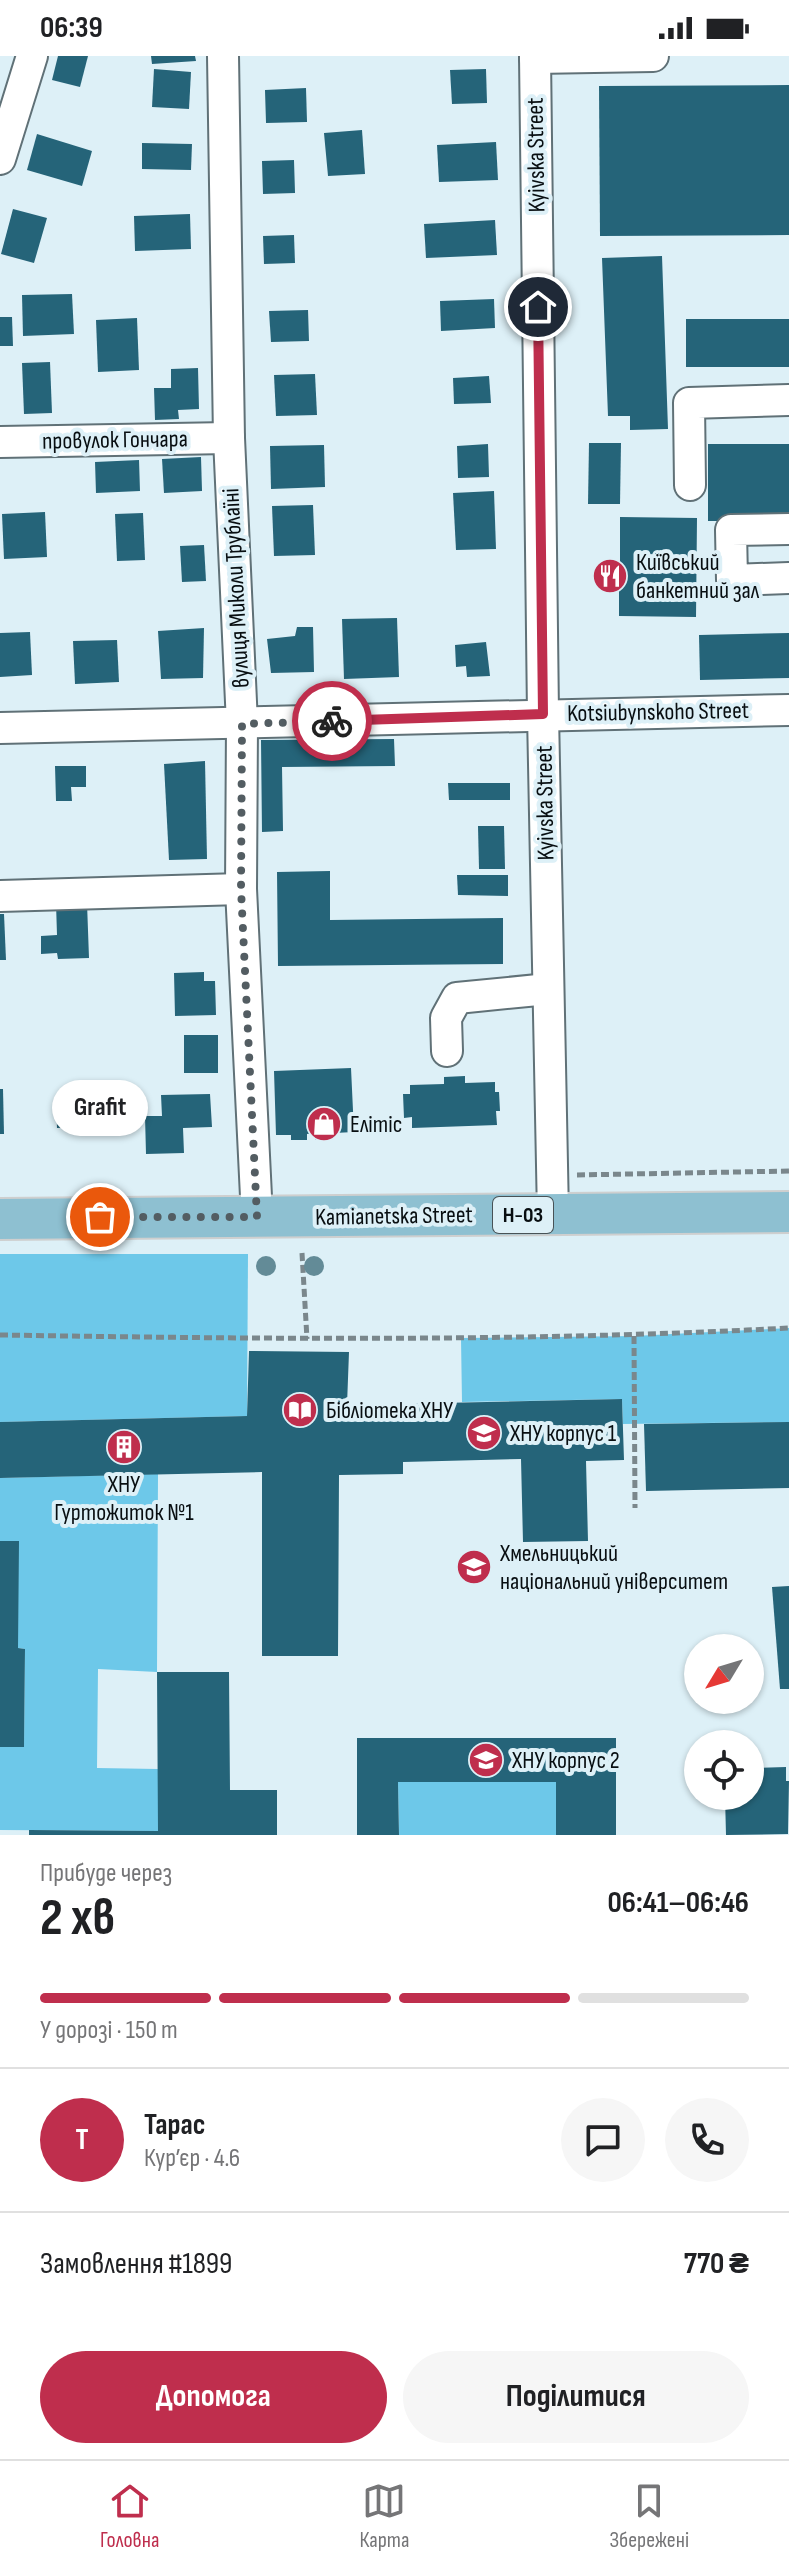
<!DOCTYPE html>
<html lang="uk">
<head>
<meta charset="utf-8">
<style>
	:root { --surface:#fff; --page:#f6f6f6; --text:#202124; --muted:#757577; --line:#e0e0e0; --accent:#bf2e4d }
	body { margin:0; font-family:"Sofia Sans Condensed",sans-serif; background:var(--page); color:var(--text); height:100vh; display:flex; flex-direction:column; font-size:30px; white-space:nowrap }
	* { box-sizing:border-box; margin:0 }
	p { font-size:26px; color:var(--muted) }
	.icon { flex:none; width:44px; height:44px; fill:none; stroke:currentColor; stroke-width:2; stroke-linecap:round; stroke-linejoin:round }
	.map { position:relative; height:1779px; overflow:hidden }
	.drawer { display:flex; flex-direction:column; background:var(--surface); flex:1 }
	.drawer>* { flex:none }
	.needle { width:52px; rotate:232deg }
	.fabs { position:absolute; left:684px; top:1578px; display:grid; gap:16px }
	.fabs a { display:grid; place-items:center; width:80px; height:80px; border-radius:50%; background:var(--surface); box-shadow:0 2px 6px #0004; font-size:40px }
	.pin { position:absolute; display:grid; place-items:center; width:68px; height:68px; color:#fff; margin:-34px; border:4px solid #fff; border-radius:50%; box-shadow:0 2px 8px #0007 }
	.courier { position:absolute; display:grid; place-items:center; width:80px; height:80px; margin:-40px; border:6px solid #bf2e4d; border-radius:50%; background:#fff; color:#222; box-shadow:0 2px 10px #0007 }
	.bubble { position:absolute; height:56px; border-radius:28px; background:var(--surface); box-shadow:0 2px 6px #0004; font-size:26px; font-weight:700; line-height:56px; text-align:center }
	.overview em { font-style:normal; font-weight:700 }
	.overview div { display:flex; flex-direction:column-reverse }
	.overview { display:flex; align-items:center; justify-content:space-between; height:136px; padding:0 40px }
	h1 { font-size:52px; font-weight:700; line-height:60px }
	.bar { display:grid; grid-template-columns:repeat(4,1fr); gap:12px 8px; align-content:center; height:96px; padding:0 40px }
	.bar i { height:10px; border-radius:6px; background:var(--line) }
	.bar .selected { background:var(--accent) }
	.bar p { grid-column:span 4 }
	.line { display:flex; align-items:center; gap:20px; padding:0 40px; border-top:2px solid var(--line) }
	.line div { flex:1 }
	.round { display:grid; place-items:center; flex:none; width:84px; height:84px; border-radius:42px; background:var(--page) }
	.button { display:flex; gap:16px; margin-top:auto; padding:16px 40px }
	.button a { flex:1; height:92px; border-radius:48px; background:var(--accent); color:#fff; font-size:32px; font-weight:700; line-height:92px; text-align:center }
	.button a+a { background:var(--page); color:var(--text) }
	.status { display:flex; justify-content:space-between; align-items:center; height:56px; padding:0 40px; background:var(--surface); direction:ltr }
	.status svg { height:22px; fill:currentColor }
	.dock { display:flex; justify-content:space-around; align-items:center; height:112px; border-top:2px solid var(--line); background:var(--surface); font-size:22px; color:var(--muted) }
	.dock a { display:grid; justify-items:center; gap:4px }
	.dock .selected { color:var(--accent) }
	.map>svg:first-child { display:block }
	.green { fill:#6dc8e9 }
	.building { fill:#256479 }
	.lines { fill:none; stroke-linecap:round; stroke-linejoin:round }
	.minor-casing { stroke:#607177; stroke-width:34 }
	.major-casing { stroke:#cecfcf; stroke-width:44 }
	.path { stroke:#7a878c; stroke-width:5; stroke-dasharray:8 4; stroke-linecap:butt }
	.minor { stroke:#fff; stroke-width:30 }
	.major { stroke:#8ec0d1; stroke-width:40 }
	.tree { fill:#638b97 }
	.done { stroke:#535d62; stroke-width:8; stroke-dasharray:0 14.4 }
	.route { stroke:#bf2e4d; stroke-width:10 }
	.labels { text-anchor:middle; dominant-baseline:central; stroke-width:8; stroke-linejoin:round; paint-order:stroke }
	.shield { fill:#ddf0f7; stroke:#485256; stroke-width:2 }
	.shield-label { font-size:22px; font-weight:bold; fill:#080e11 }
	.street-label { font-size:24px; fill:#080e11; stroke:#ddf0f7 }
	.poi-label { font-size:24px; fill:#080e11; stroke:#ddf0f7; text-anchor:start }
</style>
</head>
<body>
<div class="status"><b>06:39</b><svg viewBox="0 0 49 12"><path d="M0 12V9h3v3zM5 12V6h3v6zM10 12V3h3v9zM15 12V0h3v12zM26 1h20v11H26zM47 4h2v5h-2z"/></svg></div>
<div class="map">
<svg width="789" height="1779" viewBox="0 0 789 1779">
	<rect width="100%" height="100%" fill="#ddf0f7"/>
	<g class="green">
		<path d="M0 1198H248L247 1360 0 1366Z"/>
		<path d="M789 1272V1366L623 1368 622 1343 462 1346 461 1282 634 1280Z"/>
		<path d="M158 1418 157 1616 98 1613 97 1712 158 1713V1775L0 1774V1691H24L25 1593 18 1592V1485H0V1422Z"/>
		<path d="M398 1726H556V1779H399Z"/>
	</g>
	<g class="building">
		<path d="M58 0H88L80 31 52 24Z"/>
		<path d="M151 0H195L196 5 152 8Z"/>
		<path d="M154 13 191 16 189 53 152 51Z"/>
		<path d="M486 13 487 47 452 48 450 14Z"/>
		<path d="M789 29V179L600 180 599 30Z"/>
		<path d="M306 32 307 66 266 67 265 34Z"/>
		<path d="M362 74 365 118 328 120 324 77Z"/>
		<path d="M37 78 92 95 82 130 27 114Z"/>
		<path d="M496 86 498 124 439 126 437 89Z"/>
		<path d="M142 87 192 88 191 114 142 113Z"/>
		<path d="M294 104 295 137 263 138 262 105Z"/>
		<path d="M13 153 47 162 34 207 1 198Z"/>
		<path d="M190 158 191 193 135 195 134 160Z"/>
		<path d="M495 164 497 199 426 202 424 168Z"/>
		<path d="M294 179 295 207 264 208 263 180Z"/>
		<path d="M662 200 668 373 630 374V360H608L602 202Z"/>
		<path d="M72 238 74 278 23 280 22 239Z"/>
		<path d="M494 243 495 272 441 275 440 245Z"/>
		<path d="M308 254 309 285 271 286 269 255Z"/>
		<path d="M0 261H12L13 290H0Z"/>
		<path d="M137 262 139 314 98 316 96 264Z"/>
		<rect x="686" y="263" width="103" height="48"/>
		<path d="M50 306 52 357 24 358 22 307Z"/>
		<path d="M198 312 199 353 178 354 179 363 155 364 154 332H171V313Z"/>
		<path d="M315 318 317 359 276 360 274 319Z"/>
		<path d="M489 320 491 347 454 348 453 322Z"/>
		<path d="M589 387H621L620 448H588Z"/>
		<path d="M488 388 489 421 458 422 457 390Z"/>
		<rect x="708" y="388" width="81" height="77"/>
		<path d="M324 389 325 431 271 433 270 390Z"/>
		<path d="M201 401 202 435 164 437 162 403Z"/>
		<path d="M139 404 140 435 96 437 95 406Z"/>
		<path d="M494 435 496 493 456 494 453 437Z"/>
		<path d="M313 449 315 499 274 500 272 450Z"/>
		<path d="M45 456 47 501 4 503 2 458Z"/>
		<path d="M143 457 145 504 117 505 115 458Z"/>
		<path d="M620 461 697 462 696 561 619 560V534L598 533V511H620Z"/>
		<path d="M204 489 206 525 182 526 180 490Z"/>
		<path d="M397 562 399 621 344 623 342 563Z"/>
		<path d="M297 571H313L314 616 271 617 267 583 295 580Z"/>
		<path d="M204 572 203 622 161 623 158 575Z"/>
		<path d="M30 576 32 619 0 621V577Z"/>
		<path d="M789 577V622L700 624 699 579Z"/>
		<path d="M117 584 119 626 75 628 73 585Z"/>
		<path d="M486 586 490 620 467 621 466 610 456 611 455 589Z"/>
		<path d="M394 683 395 710 282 711 283 775 262 776 261 684Z"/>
		<path d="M205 705 207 803 169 804 164 708Z"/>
		<path d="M55 710H86V731H71L72 745H56Z"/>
		<path d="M448 727H510V744H449Z"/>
		<path d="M478 770H504L505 813H479Z"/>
		<path d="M330 815V864L503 862V908L278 910 277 816Z"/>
		<path d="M457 819H508V840L458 839Z"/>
		<path d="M56 847H87L89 902 58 903 57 897 41 898V880L57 879Z"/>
		<path d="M0 858H4L6 904H0Z"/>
		<path d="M204 916V925H215L216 959 175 960 174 917Z"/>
		<rect x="184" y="979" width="34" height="38"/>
		<path d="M351 1012 354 1076 334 1077V1083L315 1084V1077L307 1078V1084H291V1079H276L274 1015Z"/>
		<path d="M465 1020V1027L495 1026V1036H499L500 1055H496L497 1069 412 1072V1061L404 1062 403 1038H410V1029L444 1028V1021Z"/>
		<path d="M0 1033H3L4 1078H0Z"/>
		<path d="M210 1038 212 1071 183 1072 184 1097 146 1098 145 1060H162L161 1039Z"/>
		<path d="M96 1042 97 1071 57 1072 56 1043Z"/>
		<path d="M249 1295 349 1296 347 1349 622 1343 624 1404 586 1405 588 1485 523 1486 521 1403 403 1406V1418L339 1419 338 1600H262V1416L0 1422V1366L247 1360Z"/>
		<path d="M789 1366V1432L646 1435 644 1368Z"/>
		<path d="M0 1485H19L18 1592 25 1593 24 1691H0Z"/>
		<path d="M789 1530V1633H780L772 1531Z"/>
		<path d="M157 1616H229L230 1734H277V1779H29V1774L158 1775Z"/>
		<path d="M357 1682H616V1779H556V1726H398L399 1779H357Z"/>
		<path d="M786 1711V1725H789L788 1778 726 1779 725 1740H750V1712Z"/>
	</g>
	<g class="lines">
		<g class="minor-casing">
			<g id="minor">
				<path d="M223 0 229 382 242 668 241 833 257 1161"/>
				<path d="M535 0 543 658 553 1159"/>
				<path d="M535 2 653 0"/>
				<path d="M0 103 32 0"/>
				<path d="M0 386 229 382"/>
				<path d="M690 429 689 347 789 344"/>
				<path d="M789 473 731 474 732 524 789 522"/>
				<path d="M0 672 789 654"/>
				<path d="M0 840 241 833"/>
				<path d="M447 995 446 962 457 942 548 933"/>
			</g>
		</g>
		<g class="major-casing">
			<path id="major" d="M0 1163 789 1156"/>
		</g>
		<g class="path">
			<path d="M577 1119 789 1115"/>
			<path d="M302 1197 307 1283"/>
			<path d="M0 1279C263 1283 526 1286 789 1272"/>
			<path d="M634 1280 635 1452"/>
		</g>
		<use href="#minor" class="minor"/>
		<use href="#major" class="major"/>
	</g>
	<g class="tree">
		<circle cx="266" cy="1210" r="10"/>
		<circle cx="314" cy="1210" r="10"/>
	</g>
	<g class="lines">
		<path class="done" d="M100 1161H257L241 833 242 668 332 665"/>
		<path class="route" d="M332 665 543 658 538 251"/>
	</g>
	<defs>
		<g id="restaurant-disc" transform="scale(1.8)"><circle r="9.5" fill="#bf2e4d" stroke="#ddf0f7"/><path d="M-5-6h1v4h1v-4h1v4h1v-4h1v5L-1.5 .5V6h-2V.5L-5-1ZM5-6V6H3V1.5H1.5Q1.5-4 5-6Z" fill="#fff"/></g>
		<g id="shop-disc" transform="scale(1.8)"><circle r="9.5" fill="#bf2e4d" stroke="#ddf0f7"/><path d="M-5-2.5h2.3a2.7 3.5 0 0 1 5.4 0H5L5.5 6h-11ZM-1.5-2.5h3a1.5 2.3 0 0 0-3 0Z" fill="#fff"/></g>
		<g id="library-disc" transform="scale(1.8)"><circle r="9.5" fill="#bf2e4d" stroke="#ddf0f7"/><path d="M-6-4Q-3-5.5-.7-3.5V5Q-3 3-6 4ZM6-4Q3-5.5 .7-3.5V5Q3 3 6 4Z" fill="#fff"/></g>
		<g id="university-disc" transform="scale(1.8)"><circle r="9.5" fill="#bf2e4d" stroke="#ddf0f7"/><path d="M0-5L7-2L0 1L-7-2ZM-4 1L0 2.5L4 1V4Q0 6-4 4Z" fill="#fff"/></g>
		<g id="building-disc" transform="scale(1.8)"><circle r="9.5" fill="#bf2e4d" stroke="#ddf0f7"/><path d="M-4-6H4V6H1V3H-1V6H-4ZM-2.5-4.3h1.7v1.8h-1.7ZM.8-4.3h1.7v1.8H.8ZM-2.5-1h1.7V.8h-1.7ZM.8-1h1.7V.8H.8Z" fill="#fff"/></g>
	</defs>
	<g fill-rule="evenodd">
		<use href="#restaurant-disc" x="610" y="520"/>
		<use href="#shop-disc" x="324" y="1068"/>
		<use href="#library-disc" x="300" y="1354"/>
		<use href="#university-disc" x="484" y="1377"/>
		<use href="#building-disc" x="124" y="1391"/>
		<use href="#university-disc" x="474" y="1511"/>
		<use href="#university-disc" x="486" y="1704"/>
	</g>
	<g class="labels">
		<rect class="shield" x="493" y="1141" width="60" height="36" rx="6"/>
		<g class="shield-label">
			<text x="523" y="1159">Н-03</text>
		</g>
		<g class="street-label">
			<text transform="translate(536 99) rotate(-91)">Kyivska Street</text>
			<text transform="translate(115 384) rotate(-1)">провулок Гончара</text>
			<text transform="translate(236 532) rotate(-93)">вулиця Миколи Трублаїні</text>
			<text transform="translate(658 656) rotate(-1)">Kotsiubynskoho Street</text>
			<text transform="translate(545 747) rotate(-91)">Kyivska Street</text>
			<text transform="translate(394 1160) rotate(-1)">Kamianetska Street</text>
		</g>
		<g class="poi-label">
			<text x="636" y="506">Київський<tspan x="636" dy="28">банкетний зал</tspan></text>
			<text x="350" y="1068">Елітіс</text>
			<text x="326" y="1354">Бібліотека ХНУ</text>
			<text x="510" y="1377">ХНУ корпус 1</text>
			<text x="124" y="1428" text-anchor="middle">ХНУ<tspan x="124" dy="28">Гуртожиток №1</tspan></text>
			<text x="500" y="1497">Хмельницький<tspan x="500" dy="28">національний університет</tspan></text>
			<text x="512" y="1704">ХНУ корпус 2</text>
		</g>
	</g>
</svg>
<div class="fabs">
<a><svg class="needle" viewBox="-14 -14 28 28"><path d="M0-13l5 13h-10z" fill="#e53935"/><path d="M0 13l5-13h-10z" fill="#757577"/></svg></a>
<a><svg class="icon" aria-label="locate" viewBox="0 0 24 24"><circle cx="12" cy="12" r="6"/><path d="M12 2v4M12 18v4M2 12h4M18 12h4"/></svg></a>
</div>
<div class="pin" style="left:100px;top:1161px;background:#ea580c"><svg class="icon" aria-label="bag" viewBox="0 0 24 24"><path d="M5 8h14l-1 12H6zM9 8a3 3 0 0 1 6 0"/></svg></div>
<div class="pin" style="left:538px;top:251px;background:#1f2937"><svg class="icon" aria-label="home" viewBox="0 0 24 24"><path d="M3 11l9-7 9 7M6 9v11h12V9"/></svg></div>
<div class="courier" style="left:332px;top:665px"><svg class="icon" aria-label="bike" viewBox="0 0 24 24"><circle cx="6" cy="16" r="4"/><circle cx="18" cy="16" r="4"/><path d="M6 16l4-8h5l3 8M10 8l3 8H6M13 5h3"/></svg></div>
<div class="bubble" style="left:52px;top:1024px;width:96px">Grafit</div>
</div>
<section class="drawer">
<div class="overview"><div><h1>2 хв</h1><p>Прибуде через</p></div><em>06:41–06:46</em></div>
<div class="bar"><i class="selected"></i><i class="selected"></i><i class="selected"></i><i></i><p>У дорозі · 150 m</p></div>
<div class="line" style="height:144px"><b class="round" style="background:var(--accent);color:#fff">Т</b><div><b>Тарас</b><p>Кур’єр · 4.6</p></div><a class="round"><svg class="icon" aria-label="chat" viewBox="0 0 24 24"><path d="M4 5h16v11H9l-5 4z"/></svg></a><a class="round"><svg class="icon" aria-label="phone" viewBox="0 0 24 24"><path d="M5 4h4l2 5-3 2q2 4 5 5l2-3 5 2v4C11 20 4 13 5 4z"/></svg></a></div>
<div class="line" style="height:104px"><div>Замовлення #1899</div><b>770 ₴</b></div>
<div class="button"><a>Допомога</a><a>Поділитися</a></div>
</section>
<nav class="dock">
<a class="selected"><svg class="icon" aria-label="home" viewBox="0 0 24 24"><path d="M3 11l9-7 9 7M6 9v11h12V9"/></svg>Головна</a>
<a><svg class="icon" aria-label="map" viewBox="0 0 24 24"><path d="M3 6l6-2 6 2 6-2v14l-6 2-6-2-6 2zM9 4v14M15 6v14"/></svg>Карта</a>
<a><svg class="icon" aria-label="saved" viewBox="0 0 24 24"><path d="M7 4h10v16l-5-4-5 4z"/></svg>Збережені</a>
</nav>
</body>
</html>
